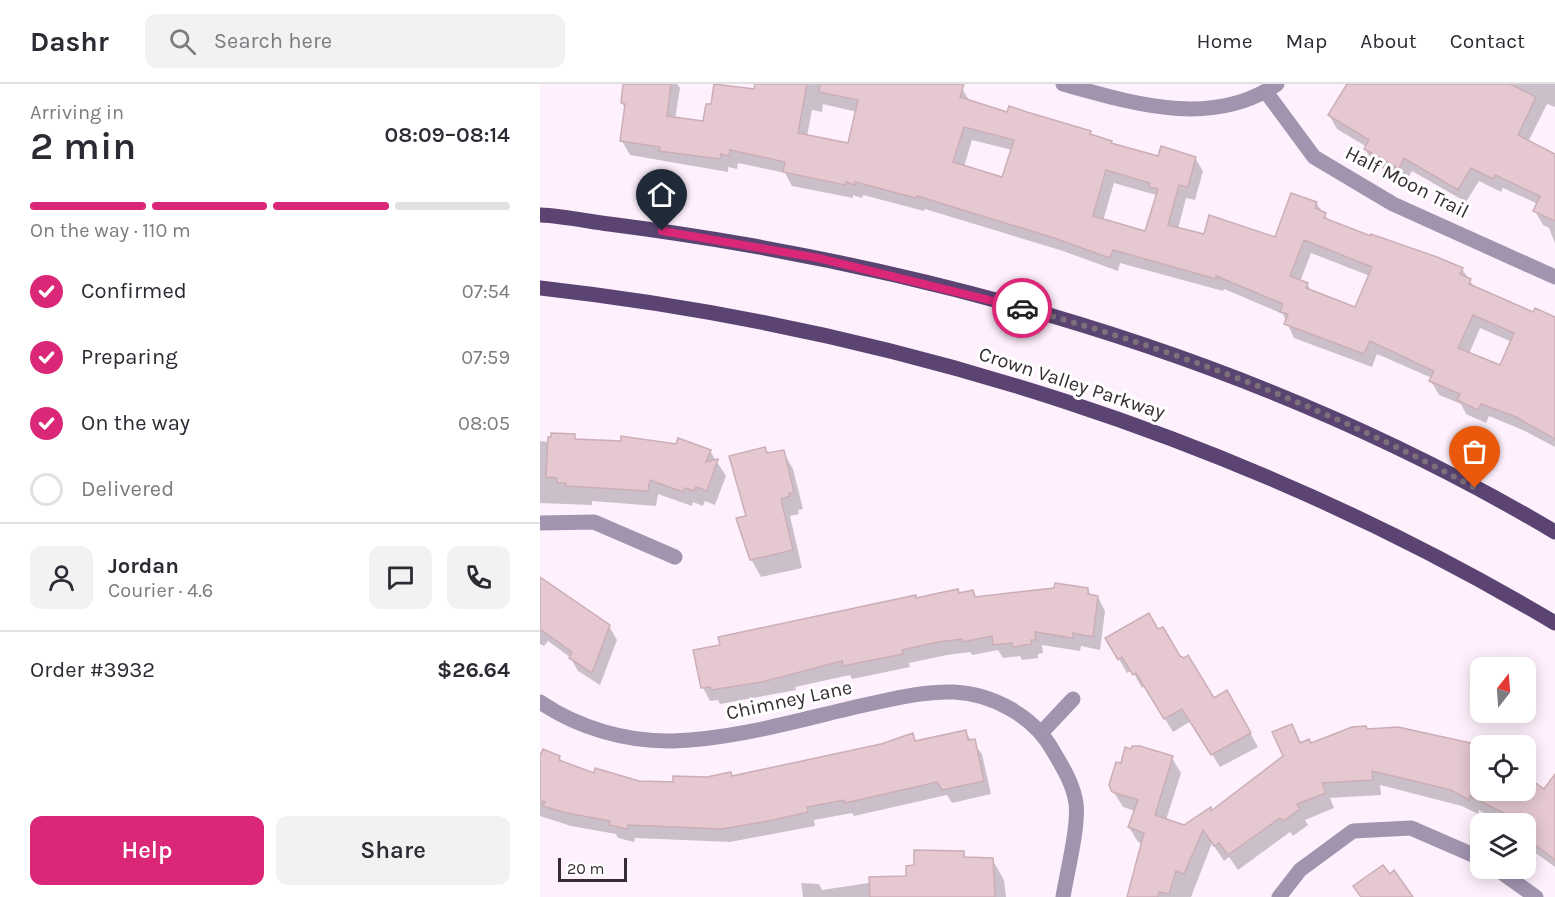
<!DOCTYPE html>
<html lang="en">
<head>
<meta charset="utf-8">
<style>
	:root { --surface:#fff; --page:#f2f2f3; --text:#2b2b33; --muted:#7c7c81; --line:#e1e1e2; --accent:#db2777 }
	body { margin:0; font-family:Karla,sans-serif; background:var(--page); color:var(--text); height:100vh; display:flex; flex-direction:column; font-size:22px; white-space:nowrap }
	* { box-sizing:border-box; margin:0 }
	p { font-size:20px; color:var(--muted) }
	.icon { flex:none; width:33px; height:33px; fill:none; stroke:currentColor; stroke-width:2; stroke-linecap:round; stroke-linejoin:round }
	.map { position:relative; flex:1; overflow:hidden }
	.panel { display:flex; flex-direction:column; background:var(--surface); width:540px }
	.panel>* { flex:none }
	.needle { width:39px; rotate:17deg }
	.tools { position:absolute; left:930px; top:573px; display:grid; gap:12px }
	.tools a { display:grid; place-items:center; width:66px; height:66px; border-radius:12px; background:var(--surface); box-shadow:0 3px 15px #0003; font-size:30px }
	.scale { position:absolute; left:18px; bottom:15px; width:69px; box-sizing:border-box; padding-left:6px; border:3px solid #362d34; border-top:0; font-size:16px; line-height:21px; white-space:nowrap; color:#362d34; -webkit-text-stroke:4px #fff; paint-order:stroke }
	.pin { position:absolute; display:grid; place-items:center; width:51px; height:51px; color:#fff; margin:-62px -26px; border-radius:50% 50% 50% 0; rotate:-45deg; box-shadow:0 0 6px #0007 }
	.pin .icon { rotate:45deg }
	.courier { position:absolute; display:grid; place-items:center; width:60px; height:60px; margin:-30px; border:4px solid #db2777; border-radius:50%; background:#fff; color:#222; box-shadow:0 2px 8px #0007 }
	.headline em { font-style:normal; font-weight:600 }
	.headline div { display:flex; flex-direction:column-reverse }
	.headline { display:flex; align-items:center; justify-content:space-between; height:102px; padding:0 30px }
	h1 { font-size:39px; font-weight:600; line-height:45px }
	.bar { display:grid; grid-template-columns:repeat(4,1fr); gap:9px 6px; align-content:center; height:72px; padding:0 30px }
	.bar i { height:8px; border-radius:4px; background:var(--line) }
	.bar .active { background:var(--accent) }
	.bar p { grid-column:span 4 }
	.line { display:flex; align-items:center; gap:15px; padding:0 30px; border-top:2px solid var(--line) }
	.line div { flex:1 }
	.round { display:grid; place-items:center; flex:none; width:63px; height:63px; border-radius:12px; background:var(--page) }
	ol { padding:0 30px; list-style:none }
	li { display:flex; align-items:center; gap:18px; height:66px }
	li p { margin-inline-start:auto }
	li .icon { padding:6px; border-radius:50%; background:var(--accent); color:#fff; stroke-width:4 }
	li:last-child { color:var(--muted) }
	li i { width:33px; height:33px; border:3px solid var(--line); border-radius:50% }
	.cta { display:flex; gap:12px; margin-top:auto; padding:12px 30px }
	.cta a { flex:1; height:69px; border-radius:12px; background:var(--accent); color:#fff; font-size:24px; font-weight:600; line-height:69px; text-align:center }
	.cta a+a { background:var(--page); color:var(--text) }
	header { display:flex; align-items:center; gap:36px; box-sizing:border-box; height:84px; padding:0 30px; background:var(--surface); border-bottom:2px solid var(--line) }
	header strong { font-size:28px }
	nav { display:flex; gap:33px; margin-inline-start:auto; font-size:21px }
	.search { width:420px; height:54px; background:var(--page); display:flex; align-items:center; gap:15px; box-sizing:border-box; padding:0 21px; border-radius:12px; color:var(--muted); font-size:22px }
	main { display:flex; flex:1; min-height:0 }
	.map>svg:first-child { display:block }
	.shadow { fill:#0003; fill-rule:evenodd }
	.building { fill:#e5c8d0; stroke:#cbaeb7; stroke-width:1.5; fill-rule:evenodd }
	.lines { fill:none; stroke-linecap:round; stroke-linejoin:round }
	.minor { stroke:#a094af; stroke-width:15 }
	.primary { stroke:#5b4472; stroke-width:15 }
	.done { stroke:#7c717a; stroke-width:6; stroke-dasharray:0 10.8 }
	.route { stroke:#db2777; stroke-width:8 }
	.labels { text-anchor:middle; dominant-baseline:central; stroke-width:6; stroke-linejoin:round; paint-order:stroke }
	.street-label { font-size:20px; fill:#362d34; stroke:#fff }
</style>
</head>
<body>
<header>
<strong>Dashr</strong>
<div class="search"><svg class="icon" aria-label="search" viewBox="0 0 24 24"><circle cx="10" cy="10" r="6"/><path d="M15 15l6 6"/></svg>Search here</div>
<nav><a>Home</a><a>Map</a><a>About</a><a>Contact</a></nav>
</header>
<main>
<section class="panel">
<div class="headline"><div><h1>2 min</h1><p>Arriving in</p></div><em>08:09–08:14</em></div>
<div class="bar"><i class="active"></i><i class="active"></i><i class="active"></i><i></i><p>On the way · 110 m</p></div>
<ol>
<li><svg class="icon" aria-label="check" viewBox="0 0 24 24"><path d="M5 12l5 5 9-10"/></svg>Confirmed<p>07:54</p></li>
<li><svg class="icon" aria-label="check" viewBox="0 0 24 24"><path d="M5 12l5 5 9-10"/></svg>Preparing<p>07:59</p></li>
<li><svg class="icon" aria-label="check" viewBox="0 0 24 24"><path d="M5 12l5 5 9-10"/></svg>On the way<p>08:05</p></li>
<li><i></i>Delivered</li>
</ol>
<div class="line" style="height:108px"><a class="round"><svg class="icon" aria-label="person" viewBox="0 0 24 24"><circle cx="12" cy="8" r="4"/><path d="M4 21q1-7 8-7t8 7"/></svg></a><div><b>Jordan</b><p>Courier · 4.6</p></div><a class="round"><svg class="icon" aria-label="chat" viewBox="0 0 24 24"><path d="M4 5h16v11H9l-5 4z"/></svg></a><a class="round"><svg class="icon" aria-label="phone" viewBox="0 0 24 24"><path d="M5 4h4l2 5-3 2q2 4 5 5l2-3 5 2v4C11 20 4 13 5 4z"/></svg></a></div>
<div class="line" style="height:78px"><div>Order #3932</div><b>$26.64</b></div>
<div class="cta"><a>Help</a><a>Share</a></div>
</section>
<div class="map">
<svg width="1015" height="813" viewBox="0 0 1015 813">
	<rect width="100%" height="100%" fill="#fef0fc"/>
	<g class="shadow">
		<path d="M85 0H137L140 4 135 35 164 39 215 7 216 0H409L422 4 430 18 550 49 572 61 619 74H655L663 87 655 116 646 114 638 145 665 152 735 155 776 119 790 138 922 185 935 204 994 230 996 225 1015 234V363L985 347 949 332 946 339 926 330 921 320 899 311 891 297 892 294 837 270 832 283 754 254 743 230 684 205 683 207 580 179 578 187 523 167 385 125 384 127 323 111 322 114 313 111V114L252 102 245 89 198 79 197 85 188 83V88L90 71 82 57 86 25 82 19ZM283 20 317 28 310 61 267 52 272 26 282 28ZM432 56 472 66 463 95 424 83ZM574 99 616 111 606 149 563 137ZM771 169 830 192 816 225 772 208 767 200 760 198ZM940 244 972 258 960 283 929 270Z"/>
		<path d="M809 0H1015V23L1007 20 988 58 1015 71V159L1009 144 1003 141 995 127 998 120 963 104 961 108 939 97 926 118 872 87 866 98 833 79 825 65 827 63 797 45 789 31Z"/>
		<path d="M12 350 34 352 37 357 170 367 186 392 175 421 165 417 163 422 153 418 152 422 118 410 116 422 52 417V421L0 419V357L9 358Z"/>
		<path d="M224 365 228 371 243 368 253 385 263 425 258 426 259 430 250 432 262 484 221 493 211 475 208 433Z"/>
		<path d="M0 503 69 542 77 556 60 601 38 587 30 573 8 557 4 562 0 560Z"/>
		<path d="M418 506 420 511 433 508 436 515 548 506 551 512 558 513 565 527 560 566 541 562 540 567 502 561 503 569 498 570V574L482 576 480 572 463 574 458 566 432 571 430 568 407 571 369 579 370 583 351 587 312 595 310 591 255 603 256 606 180 620 178 616 170 617 163 604 377 515Z"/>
		<path d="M618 547 673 616 687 608 718 663 680 683 651 637 633 648 605 602 602 604 592 586 587 589 567 554Z"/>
		<path d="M751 642 762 660 771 661 827 646 934 661 940 665V706H986V695L1015 712V783L986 762V740H964L939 726 938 730 922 722 840 701 841 711 790 714 794 724 765 736 768 741 753 752 750 748 698 786 689 773 684 777 672 759 651 813H587L604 761 598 758 589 743 595 727 583 723 573 707 632 674 641 689 626 736 644 743 670 725 672 728 745 673Z"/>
		<path d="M425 648 442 670 451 710 412 719 407 711 314 732 312 729 274 736 275 742 190 758 95 754 94 758 78 754 76 750 31 742 0 732V669L19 673 23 679 55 691 99 698 134 700 192 693 342 662 373 651 377 658Z"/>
		<path d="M423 768 427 775H452L464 796 466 813H263L261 799 279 800 282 806 368 793Z"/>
	</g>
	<g class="building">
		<path d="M83 0H131L127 32 163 37 166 20H171L174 0 214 5 215 0H267L258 49 308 59 318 16 279 8 280 0H424L420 13 467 28 469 22 487 28 551 47 550 50 572 57 571 59 618 72 621 62 656 73 648 103 639 101 628 141 664 150 669 131 735 153 751 109 777 118 775 124 786 129 784 134 831 152V150L897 173 923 184 920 190 931 195 929 200 993 228 995 224 1015 233V355L976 333 941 320 938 326 917 316 920 310 889 297 894 287 830 257 824 270 744 240 748 230 740 228 743 220 676 192V195L573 166 570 174 514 154 377 112 376 114 315 98V101L306 98 305 101 243 88 245 78 190 66 189 72 181 70 180 75 119 67 120 63 80 57 85 20 81 19ZM424 43 474 56 462 93 413 78ZM566 86 610 99 609 103 618 105 605 147 553 132ZM764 156 832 183 815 223 766 204 768 199 750 192ZM933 231 974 249 960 281 918 264Z"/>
		<path d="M807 0H970L996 13 978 51 1015 70V137L993 127 1000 112 955 91 953 95 931 84 918 106 864 74 859 85 824 65 829 56 788 31Z"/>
		<path d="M11 349 35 350V355L81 357V352L136 360 138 354 171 366 166 378 178 375 167 407 156 403 154 407 145 404 143 408 110 396 108 407 26 402V399H17V394L6 393 8 353H11Z"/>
		<path d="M225 363 227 369 244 366 254 408 249 409 250 412 241 415 253 466 210 476 196 434 206 432 189 372Z"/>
		<path d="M0 493 70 541 52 589 29 574 32 568 0 545Z"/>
		<path d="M515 499 548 504V510L558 512 553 553 533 549V554L495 548 496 556H491V560L473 563 472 559 453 561 452 552 422 558V555L398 558 362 566 363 570 303 582 302 577 222 598 171 606 170 603 161 604 153 566 180 561 178 553 376 511V514L418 505 419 509 433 506 435 513 514 504Z"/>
		<path d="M609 529 618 545 623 543 640 572 644 574 648 571 674 614 687 606 711 649 671 671 642 625 624 635 596 589 593 591 582 573 578 576 565 554Z"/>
		<path d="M752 640 760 659 769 655 771 659 812 643 826 642 827 645 858 643 935 660 940 663V706H986V692L1004 705 1015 690V776L986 754V740L930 712 929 716 911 706 832 687 833 696 782 699 786 709 757 720 760 725 743 737 740 734 688 771 679 759 674 762 663 746 644 790 636 787 629 810 619 808 618 813H587L604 749 588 743 598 716 572 708 569 701 576 678 581 679 585 663 591 665 592 662H600L633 672 615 731 644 741 671 723V727L743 672 732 648Z"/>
		<path d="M426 646 428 656 435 655 444 697 402 706 397 698 305 719 304 716 267 723 268 728 234 736 182 745 88 741 87 745 69 741 70 737 22 728 3 722 5 718 3 717 0 720V672L3 665 20 672 19 676 54 689 55 684 99 697 133 698V692L167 693 191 688 192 692 341 660 373 649 375 657Z"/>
		<path d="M374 766 424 767V773L453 774 455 813H330L329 793 366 792V782L374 781Z"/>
		<path d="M843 781 850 790 854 786 873 813H821L813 802Z"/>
	</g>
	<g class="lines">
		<g class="minor">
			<path d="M523 0C592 19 672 45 737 0"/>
			<path d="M726 8 774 73 853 120 1015 193"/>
			<path d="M0 439 54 438 135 473"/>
			<path d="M0 618C38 644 87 658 133 657 199 655 265 634 329 620 357 614 385 607 414 608 453 610 493 632 512 665 522 682 533 699 536 719 539 742 527 788 523 813"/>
			<path d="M502 648 533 615"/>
			<path d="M955 784 996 813"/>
			<path d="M739 813 760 786 813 747 871 744 940 774"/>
		</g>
		<g class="primary">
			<path d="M0 131C23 132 46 137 69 140 116 146 162 153 208 161 490 211 768 301 1015 448"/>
			<path d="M0 204C357 244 706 355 1015 539"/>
		</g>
	</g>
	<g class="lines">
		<path class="done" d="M482 224C635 265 796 327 935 404"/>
		<path class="route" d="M122 147 278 174 482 224"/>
	</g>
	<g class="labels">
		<g class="street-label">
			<text transform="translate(867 98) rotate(27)">Half Moon Trail</text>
			<text transform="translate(532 299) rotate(18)">Crown Valley Parkway</text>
			<text transform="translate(249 616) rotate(-12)">Chimney Lane</text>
		</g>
	</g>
</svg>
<div class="tools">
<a><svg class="needle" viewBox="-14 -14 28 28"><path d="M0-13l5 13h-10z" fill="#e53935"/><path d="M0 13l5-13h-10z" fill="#7c7c81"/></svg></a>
<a><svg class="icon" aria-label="locate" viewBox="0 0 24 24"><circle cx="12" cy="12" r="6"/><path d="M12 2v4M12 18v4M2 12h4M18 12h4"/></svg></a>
<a><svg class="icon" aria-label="layers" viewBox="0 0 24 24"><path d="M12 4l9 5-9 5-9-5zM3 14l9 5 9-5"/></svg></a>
</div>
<div class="scale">20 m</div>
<div class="pin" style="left:935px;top:404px;background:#ea580c"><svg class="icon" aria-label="bag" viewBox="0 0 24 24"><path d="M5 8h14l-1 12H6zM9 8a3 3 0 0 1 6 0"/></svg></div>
<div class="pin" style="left:122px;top:147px;background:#1f2937"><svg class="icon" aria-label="home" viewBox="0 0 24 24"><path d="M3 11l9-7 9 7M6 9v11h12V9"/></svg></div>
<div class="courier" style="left:482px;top:224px"><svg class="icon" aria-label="car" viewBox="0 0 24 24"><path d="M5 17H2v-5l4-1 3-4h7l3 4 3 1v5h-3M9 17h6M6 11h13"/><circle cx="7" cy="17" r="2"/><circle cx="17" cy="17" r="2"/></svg></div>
</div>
</main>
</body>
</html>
